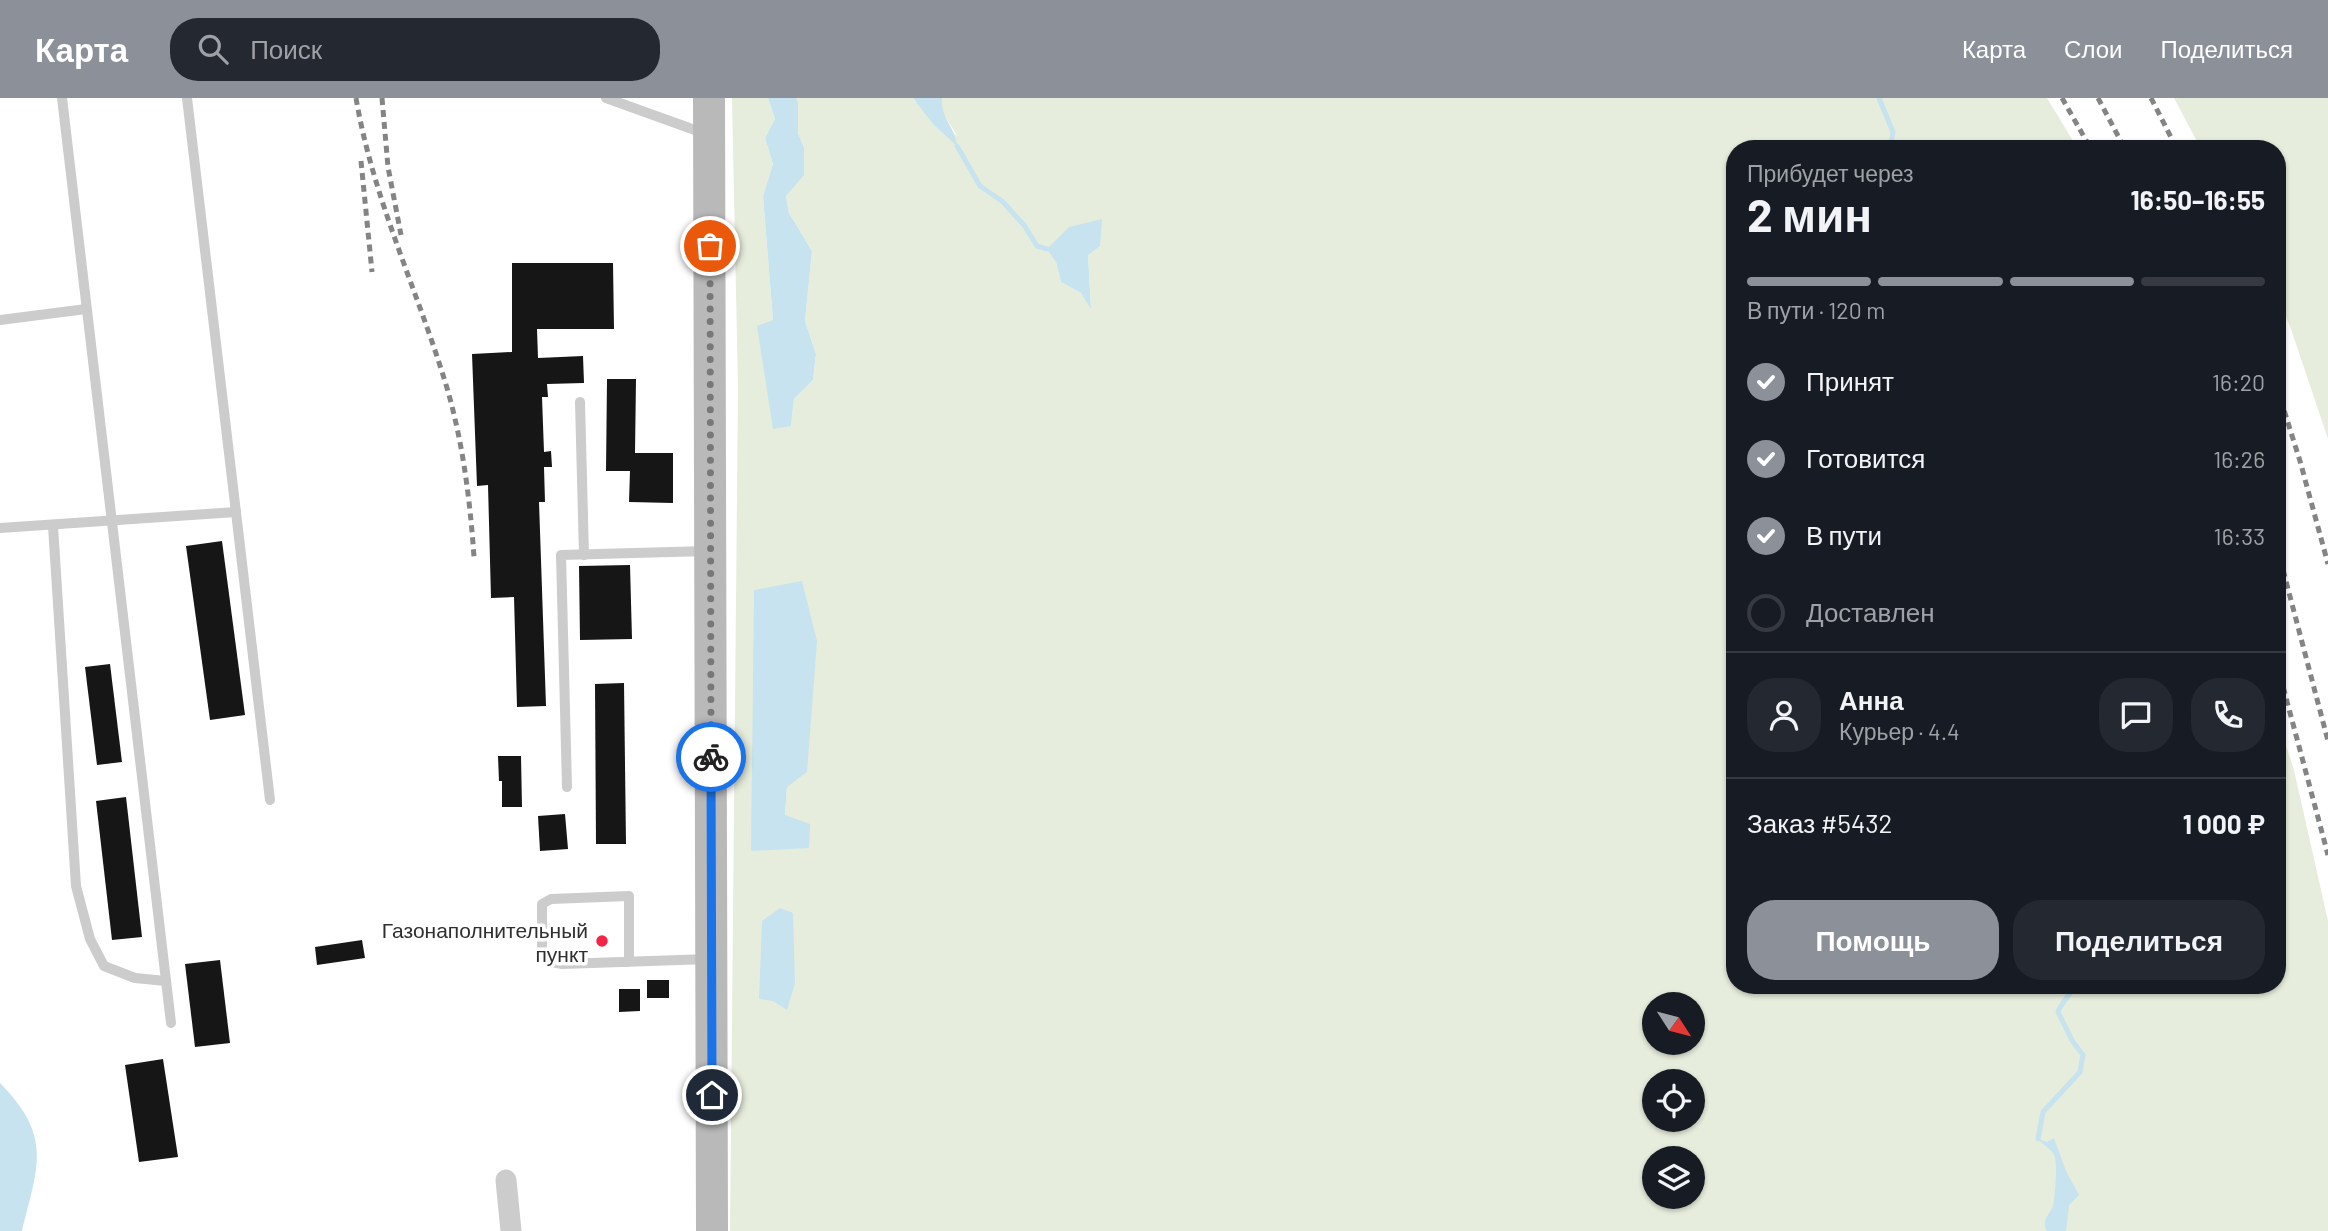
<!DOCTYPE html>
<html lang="ru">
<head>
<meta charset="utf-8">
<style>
	:root { --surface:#171b24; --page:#242831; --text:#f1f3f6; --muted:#9ea1a6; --line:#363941; --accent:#8c9099 }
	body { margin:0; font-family:Barlow,sans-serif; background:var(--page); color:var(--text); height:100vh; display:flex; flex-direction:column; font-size:26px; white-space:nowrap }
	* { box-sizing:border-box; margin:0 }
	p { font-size:23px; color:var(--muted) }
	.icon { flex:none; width:38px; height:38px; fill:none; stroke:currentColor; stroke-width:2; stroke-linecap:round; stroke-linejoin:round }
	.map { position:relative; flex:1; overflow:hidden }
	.sheet { position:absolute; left:1726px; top:42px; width:560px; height:854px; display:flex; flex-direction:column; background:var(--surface); border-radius:28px; box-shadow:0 2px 5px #0004 }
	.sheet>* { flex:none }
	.needle { width:46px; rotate:126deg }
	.buttons { position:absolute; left:1642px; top:894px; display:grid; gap:14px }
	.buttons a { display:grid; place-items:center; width:63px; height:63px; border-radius:50%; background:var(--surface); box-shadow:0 2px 5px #0004; font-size:35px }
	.pin { position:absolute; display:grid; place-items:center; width:60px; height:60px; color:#fff; margin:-30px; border:4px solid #fff; border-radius:50%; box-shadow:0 2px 7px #0007 }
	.courier { position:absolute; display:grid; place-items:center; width:70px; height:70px; margin:-35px; border:5px solid #1a73e8; border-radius:50%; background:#fff; color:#222; box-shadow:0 2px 9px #0007 }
	.overview em { font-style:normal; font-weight:700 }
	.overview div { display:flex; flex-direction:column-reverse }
	.overview { display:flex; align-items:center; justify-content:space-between; height:119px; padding:0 21px }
	h1 { font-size:46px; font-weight:700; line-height:52px }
	.bar { display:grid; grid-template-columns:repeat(4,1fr); gap:10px 7px; align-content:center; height:84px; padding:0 21px }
	.bar i { height:9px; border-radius:5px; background:var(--line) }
	.bar .on { background:var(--accent) }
	.bar p { grid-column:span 4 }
	.line { display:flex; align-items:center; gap:18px; padding:0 21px; border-top:2px solid var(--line) }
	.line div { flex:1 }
	.round { display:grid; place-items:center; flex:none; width:74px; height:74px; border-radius:28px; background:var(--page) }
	ol { padding:0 21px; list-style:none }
	li { display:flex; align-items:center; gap:21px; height:77px }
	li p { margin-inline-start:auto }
	li .icon { padding:7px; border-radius:50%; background:var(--accent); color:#fff; stroke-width:4 }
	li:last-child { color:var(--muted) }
	li i { width:38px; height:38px; border:4px solid var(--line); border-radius:50% }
	.button { display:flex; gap:14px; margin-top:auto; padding:14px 21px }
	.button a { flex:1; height:80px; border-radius:28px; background:var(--accent); color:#fff; font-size:28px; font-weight:700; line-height:80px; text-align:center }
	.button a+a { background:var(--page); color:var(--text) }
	header { display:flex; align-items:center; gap:42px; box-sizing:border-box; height:98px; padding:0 35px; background:var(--accent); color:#fff }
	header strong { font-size:33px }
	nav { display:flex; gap:38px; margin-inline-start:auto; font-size:24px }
	.search { width:490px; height:63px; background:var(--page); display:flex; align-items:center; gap:18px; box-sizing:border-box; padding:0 24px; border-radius:28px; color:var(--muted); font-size:26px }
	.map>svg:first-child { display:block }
	.green { fill:#e7eddc; fill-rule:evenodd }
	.water { fill:#c6e3ef }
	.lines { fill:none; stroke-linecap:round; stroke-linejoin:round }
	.stream { stroke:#c6e3ef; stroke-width:5 }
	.building { fill:#161616 }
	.lane { stroke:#ccc; stroke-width:10 }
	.street { stroke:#ccc; stroke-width:21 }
	.secondary { stroke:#b9b9b9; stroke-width:32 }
	.rail { stroke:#848484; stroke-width:5; stroke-dasharray:7 5; stroke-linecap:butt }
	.done { stroke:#787878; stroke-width:7; stroke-dasharray:0 12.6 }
	.route { stroke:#1a73e8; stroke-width:9 }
	.poi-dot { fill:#f32446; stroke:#fff; stroke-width:2.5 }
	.labels { text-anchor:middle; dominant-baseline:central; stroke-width:7; stroke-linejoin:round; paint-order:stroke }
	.poi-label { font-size:21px; fill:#2f2f2f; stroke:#fff; text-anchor:end }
</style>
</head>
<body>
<header>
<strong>Карта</strong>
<div class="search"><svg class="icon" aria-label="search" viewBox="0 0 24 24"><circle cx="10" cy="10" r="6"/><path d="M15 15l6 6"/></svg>Поиск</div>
<nav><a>Карта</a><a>Слои</a><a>Поделиться</a></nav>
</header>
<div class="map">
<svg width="2328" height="1133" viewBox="0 0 2328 1133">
	<rect width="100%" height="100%" fill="#fff"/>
	<g class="green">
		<path d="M732 0H768L775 21 765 40 773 66 763 98 773 222 791 328 794 301 813 282 816 256 805 223 812 153 789 115 786 98 804 49 798 35 796 0H913L915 3 957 38 941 11 942 0H2047L2078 51H1734V887H2277V620L2294 672 2328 823V1133H730L738 291ZM1088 157 1091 209 1081 195 1061 184 1056 164ZM754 492 787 689 785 718ZM1654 906H1692V945H1654ZM1654 984H1692V1022H1654ZM1654 1060H1692V1099H1654Z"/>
		<path d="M2174 0H2328V341L2292 234 2277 195V51H2201Z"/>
	</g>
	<g class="water">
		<path d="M768 0H796L798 5V35L804 49V77L786 98 789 115 812 153 805 223 816 256 813 282 794 301 791 328 773 331 757 228 773 222 763 98 773 66 765 40 775 21Z"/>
		<path d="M913 0H942C940 19 956 30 957 48L933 26Z"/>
		<path d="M1102 121 1100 148 1088 157 1091 211 1081 195 1061 184 1056 164 1047 151 1069 129Z"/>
		<path d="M802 483 817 543 807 674 787 689 785 717 810 726 809 750 751 753 754 492Z"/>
		<path d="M780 810 793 815 795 885 787 912 773 903 759 901 762 823Z"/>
		<path d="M0 985C53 1039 38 1068 22 1133H0Z"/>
		<path d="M2054 1040 2066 1073 2079 1097 2069 1107 2066 1133H2047C2041 1122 2049 1118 2053 1108 2055 1099 2058 1064 2054 1057 2051 1051 2043 1047 2038 1041L2047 1044Z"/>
	</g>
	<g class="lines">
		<g class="stream">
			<path d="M1879 0 1893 34 1890 51"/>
			<path d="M957 48 980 88 1002 103 1024 127 1037 148 1047 151"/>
			<path d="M2038 1041 2043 1014 2080 974 2083 957 2073 944 2058 914C2062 903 2070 898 2075 887"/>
		</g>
	</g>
	<g class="building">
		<path d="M512 165H613L614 231H537L538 260 583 258 584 285 547 286 548 299H542L544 354 551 353 552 369H544L545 404H539L546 608 517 609 514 499 491 500 488 387 477 388 472 256 512 254Z"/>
		<path d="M607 281H636L635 355H673V405L629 404 630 373H606Z"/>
		<path d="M222 443 245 617 210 622 186 448Z"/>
		<path d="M630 467 632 541 580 542 579 468Z"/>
		<path d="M110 566 122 664 97 667 85 569Z"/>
		<path d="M624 585 626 746H596L595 586Z"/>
		<path d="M498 658H521L522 709H502V683H499Z"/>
		<path d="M126 699 142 839 112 842 96 703Z"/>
		<path d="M565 716 568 751 540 753 538 718Z"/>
		<path d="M362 842 365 860 317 867 315 849Z"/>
		<path d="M220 862 230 945 195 949 185 866Z"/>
		<rect x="647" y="882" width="22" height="18"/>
		<path d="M619 891H640V913L619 914Z"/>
		<path d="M163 961 178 1059 139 1064 125 967Z"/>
	</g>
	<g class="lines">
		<g class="lane">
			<path d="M62 0 171 925"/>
			<path d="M187 0 270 702"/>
			<path d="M606 0 706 36"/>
			<path d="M0 222 86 211"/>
			<path d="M580 304 584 457"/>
			<path d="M53 428 76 788 90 841 104 868 135 880 166 883"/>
			<path d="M0 430 236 414"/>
			<path d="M567 689 561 457 708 453"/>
			<path d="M629 864V798L551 801 542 806V854L552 864 562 866 709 861"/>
		</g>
		<path class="street" d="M506 1082 511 1133"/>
		<path class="secondary" d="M709 0 712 1133"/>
		<g class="rail">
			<path d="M356 0C373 101 418 193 447 290 463 345 470 402 474 459"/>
			<path d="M382 0 388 69 401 137"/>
			<path d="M2062 0 2091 51"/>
			<path d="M2098 0 2125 51"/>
			<path d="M2151 0 2177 51"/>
			<path d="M361 63 372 174"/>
			<path d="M2277 290 2300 363 2328 466"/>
			<path d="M2277 449 2328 643"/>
			<path d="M2277 566 2328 757"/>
		</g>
	</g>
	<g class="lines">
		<path class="done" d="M710 148 711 659"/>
		<path class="route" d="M711 659 712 997"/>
	</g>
	<circle class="poi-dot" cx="602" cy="843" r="7"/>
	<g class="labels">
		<g class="poi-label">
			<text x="588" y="831">Газонаполнительный<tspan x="588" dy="24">пункт</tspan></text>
		</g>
	</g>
</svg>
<div class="buttons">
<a><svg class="needle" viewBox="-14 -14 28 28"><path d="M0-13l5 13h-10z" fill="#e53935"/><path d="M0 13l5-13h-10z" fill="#9ea1a6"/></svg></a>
<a><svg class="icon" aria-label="locate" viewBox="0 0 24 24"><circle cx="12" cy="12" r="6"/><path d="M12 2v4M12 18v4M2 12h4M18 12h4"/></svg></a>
<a><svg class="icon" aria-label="layers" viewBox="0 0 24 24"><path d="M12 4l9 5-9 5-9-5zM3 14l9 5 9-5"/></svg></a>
</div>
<div class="pin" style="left:710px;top:148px;background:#ea580c"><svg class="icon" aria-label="bag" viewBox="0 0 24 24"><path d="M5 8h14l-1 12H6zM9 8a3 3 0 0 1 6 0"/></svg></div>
<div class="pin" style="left:712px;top:997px;background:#1f2937"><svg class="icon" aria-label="home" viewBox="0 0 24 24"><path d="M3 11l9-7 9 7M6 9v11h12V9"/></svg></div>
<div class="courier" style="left:711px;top:659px"><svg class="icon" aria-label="bike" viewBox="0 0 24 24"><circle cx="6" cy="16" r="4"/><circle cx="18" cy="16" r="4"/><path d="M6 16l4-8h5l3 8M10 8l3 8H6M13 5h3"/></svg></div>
<section class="sheet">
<div class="overview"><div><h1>2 мин</h1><p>Прибудет через</p></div><em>16:50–16:55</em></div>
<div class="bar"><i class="on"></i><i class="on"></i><i class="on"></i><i></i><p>В пути · 120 m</p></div>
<ol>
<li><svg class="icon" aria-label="check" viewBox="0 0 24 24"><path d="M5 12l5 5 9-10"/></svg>Принят<p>16:20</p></li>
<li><svg class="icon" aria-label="check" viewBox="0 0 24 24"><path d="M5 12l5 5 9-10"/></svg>Готовится<p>16:26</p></li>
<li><svg class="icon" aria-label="check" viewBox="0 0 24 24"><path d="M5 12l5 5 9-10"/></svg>В пути<p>16:33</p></li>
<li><i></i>Доставлен</li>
</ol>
<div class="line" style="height:126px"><a class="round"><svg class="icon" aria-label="person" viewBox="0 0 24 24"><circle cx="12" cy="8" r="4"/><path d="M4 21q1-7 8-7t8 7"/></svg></a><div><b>Анна</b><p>Курьер · 4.4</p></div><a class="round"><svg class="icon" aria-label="chat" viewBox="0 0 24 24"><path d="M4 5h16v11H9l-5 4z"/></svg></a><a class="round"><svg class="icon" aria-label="phone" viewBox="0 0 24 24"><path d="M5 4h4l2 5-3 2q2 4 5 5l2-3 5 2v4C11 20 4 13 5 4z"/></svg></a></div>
<div class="line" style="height:91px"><div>Заказ #5432</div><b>1 000 ₽</b></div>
<div class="button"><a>Помощь</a><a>Поделиться</a></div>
</section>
</div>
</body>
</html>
